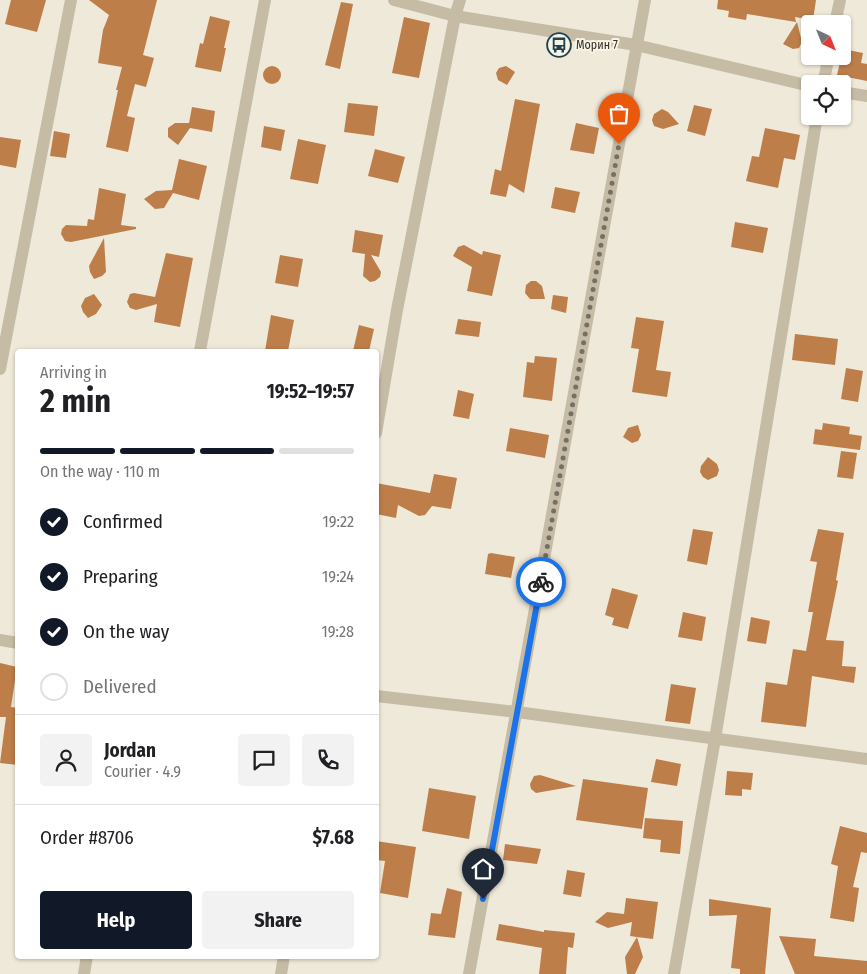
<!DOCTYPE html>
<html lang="en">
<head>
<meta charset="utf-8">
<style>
	:root { --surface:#fff; --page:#f2f2f2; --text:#202124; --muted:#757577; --line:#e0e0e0; --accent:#111827 }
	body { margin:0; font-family:"Fira Sans Condensed",sans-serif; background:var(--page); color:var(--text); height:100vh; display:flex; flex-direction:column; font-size:19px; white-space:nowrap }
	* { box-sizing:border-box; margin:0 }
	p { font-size:16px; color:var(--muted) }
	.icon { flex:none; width:28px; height:28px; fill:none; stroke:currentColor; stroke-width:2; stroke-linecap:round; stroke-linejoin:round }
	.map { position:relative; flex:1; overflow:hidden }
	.panel { position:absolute; left:15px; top:349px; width:364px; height:610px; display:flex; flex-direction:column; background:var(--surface); border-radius:5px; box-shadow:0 1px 4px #0004 }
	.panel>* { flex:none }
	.needle { width:32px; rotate:137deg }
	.buttons { position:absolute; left:801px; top:15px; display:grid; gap:10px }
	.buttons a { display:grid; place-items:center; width:50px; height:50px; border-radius:5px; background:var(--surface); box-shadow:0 1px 4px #0004; font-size:25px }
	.pin { position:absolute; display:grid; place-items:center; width:42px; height:42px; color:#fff; margin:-51px -21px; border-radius:50% 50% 50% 0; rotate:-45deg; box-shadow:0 0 5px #0007 }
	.pin .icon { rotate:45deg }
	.courier { position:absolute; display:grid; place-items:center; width:50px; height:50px; margin:-25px; border:4px solid #1a73e8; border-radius:50%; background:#fff; color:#222; box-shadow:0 1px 6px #0007 }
	.headline em { font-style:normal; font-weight:700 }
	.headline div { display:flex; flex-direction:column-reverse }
	.headline { display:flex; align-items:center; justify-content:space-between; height:85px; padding:0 25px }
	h1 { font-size:32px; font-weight:700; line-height:38px }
	.bar { display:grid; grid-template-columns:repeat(4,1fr); gap:8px 5px; align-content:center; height:60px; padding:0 25px }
	.bar i { height:6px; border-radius:4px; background:var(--line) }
	.bar .current { background:var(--accent) }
	.bar p { grid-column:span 4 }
	.line { display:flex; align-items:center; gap:12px; padding:0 25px; border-top:1px solid var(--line) }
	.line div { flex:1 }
	.round { display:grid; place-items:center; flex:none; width:52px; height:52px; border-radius:5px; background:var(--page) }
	ol { padding:0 25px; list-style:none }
	li { display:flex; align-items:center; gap:15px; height:55px }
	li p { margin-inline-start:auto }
	li .icon { padding:5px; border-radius:50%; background:var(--accent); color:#fff; stroke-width:4 }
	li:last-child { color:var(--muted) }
	li i { width:28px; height:28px; border:2px solid var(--line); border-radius:50% }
	.cta { display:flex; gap:10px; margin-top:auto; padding:10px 25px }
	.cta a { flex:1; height:58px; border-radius:5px; background:var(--accent); color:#fff; font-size:20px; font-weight:700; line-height:58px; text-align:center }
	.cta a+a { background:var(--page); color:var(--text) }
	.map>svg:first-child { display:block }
	.building { fill:#bd7e49 }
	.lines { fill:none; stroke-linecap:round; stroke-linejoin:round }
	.minor { stroke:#c6bca6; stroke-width:12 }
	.done { stroke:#756f65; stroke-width:5; stroke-dasharray:0 9 }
	.route { stroke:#1a73e8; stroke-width:6 }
	.labels { text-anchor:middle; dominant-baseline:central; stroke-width:4; stroke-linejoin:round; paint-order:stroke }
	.poi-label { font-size:12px; fill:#332d26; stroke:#f7f3e5; text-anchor:start }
</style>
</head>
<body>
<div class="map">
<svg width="867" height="974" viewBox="0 0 867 974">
	<rect width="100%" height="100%" fill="#efe9d9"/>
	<g class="building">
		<path d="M11 0H46L37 32 5 24Z"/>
		<path d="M89 0H157L143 55 154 58 146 87 135 84 127 116 135 118 128 152 106 147 118 90H116L122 67 98 63 103 30 109 15Z"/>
		<path d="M718 0H816L813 20 795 17 796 22 747 14 746 20 728 17 729 11 717 9Z"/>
		<path d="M341 2 353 4 340 69 325 65Z"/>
		<path d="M210 16 230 21 224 48H226L221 72 195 67 200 43 203 44Z"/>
		<path d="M404 17 430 23 419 78 392 73Z"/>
		<path d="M797 22 802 42 799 48 793 49 783 44Z"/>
		<path d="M843 49 863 53 861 63 867 64V81L837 75Z"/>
		<path d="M506 66 515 72 507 85 498 80 496 73 499 68Z"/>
		<circle cx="272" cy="75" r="9"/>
		<path d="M515 99 540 104 524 193 509 184 506 197 490 194 495 169 501 171Z"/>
		<path d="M348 103 378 106 374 136 344 132Z"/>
		<path d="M694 105 712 109 705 136 687 131Z"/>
		<path d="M192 107 215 111 212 132 190 128 178 145 168 137V128L175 123H189Z"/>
		<path d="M662 109 668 112 679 124 663 129 654 126 652 120 654 114Z"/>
		<path d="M576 123 599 128 594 154 570 150Z"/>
		<path d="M264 126 285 130 281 151 261 147Z"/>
		<path d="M765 128 800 135 795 160 784 158 778 188 746 181 752 156 759 157Z"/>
		<path d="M54 131 70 134 66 158 50 156Z"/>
		<path d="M0 137 21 140 16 168 0 165Z"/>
		<path d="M298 139 326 145 318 184 290 179Z"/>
		<path d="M375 149 405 157 398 183 368 176Z"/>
		<path d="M179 159 207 166 199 200 173 193 164 208 155 209 144 199 156 191 172 190Z"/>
		<path d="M555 187 580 192 575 213 551 208Z"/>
		<path d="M99 188 126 194 121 225 136 227V229L71 242 65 241 61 234 62 229 66 225 87 226 88 219 94 220Z"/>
		<path d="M735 222 768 228 763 253 731 247Z"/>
		<path d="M355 230 383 235 379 257 371 255 381 272 380 277 375 281 370 282 363 276 365 254 352 252Z"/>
		<path d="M104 238 106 272 102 276 94 279 90 272 89 266Z"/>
		<path d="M464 245 482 255 483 251 501 255 492 296 467 291 472 267 453 256 458 247Z"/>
		<path d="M166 253 193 258 180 327 154 322 157 304 136 310 130 308 127 302 130 294 134 293 155 297Z"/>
		<path d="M280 255 303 259 298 287 275 283Z"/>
		<path d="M536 281 542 286 545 299H530L525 293 526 285 531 281Z"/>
		<path d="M94 294 102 305 96 314 88 318 83 312 81 306 85 298Z"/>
		<path d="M553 295 568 297 566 313 551 309Z"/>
		<path d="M271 315 294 320 288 351H265Z"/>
		<path d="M636 317 664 321 656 370 671 372 667 397 632 392 639 349 631 348Z"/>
		<path d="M458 319 481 322 479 337 455 334Z"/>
		<path d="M359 325 374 329 369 351H353Z"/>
		<path d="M795 334 838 339 835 365 792 360Z"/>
		<path d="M535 356 557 358 552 401 523 397 527 362 534 363Z"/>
		<path d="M846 368 863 371 858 402 841 399Z"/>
		<path d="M458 390 474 394 469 419 453 416Z"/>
		<path d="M823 423 850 427 849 434 862 436 860 450 813 444 815 429 822 430Z"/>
		<path d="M638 425 641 435 638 441 632 443 623 437 628 428Z"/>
		<path d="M510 428 549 435 545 458 506 451Z"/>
		<path d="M841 451 857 453 853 479 837 477Z"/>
		<path d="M708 457 717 464 719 470 717 476 708 480 703 477 700 472 701 466Z"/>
		<path d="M434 474 457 478 451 509 432 506 425 515 419 516 398 505 396 518 376 514 379 493 376 491V483L430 493Z"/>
		<path d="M693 529 713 532 707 565 687 561Z"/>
		<path d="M818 529 844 533 836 580 838 581 826 640 844 641 842 666 856 667 854 683 812 676 806 727 761 722 766 682 787 685 793 649 806 651 813 612H808L817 562 810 561Z"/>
		<path d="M491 553 515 557 511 578 485 574 488 554Z"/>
		<path d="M612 588 638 595 628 629 612 625 614 618 605 615Z"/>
		<path d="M683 612 706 617 702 641 678 637Z"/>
		<path d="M751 617 770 621 766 644 747 641Z"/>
		<path d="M0 663 17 667 11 707 18 708V765L0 763 6 717H0Z"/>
		<path d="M671 684 696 688 690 724 665 721Z"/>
		<path d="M656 759 681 764 677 786 651 782Z"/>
		<path d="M727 771 753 773 751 790 742 789V796L725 795Z"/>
		<path d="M540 775 576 786 536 793 531 789 530 784 534 776Z"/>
		<path d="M583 779 648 788 642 829 576 820Z"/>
		<path d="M429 788 476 796 469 839 422 831Z"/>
		<path d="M645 818 683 821 680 854 660 852 661 840 643 838Z"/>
		<path d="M840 826 867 833V853L861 852 853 887 859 888 854 922 830 918 838 866 831 864Z"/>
		<path d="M376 841 416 847 408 898 380 893 385 861 376 860Z"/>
		<path d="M505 844 541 849 537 864 503 860Z"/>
		<path d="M567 870 585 873 581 897 563 894Z"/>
		<path d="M447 888 462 892 455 938 428 935 431 913 441 914Z"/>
		<path d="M626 898 658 902 653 939 637 937 643 957 635 974H627L625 957 637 937 630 936 632 922 608 928 595 922 607 912 624 914Z"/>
		<path d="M709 899 771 908 765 974H740V969L731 968 737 915 709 916Z"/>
		<path d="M499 924 544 932V930L575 933 573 948 568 947 566 974H539L542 948 496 940Z"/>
		<path d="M779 936 816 939 814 956 867 961V974H795Z"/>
	</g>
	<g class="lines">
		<g class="minor">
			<path d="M394 0 455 16 636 45 810 86"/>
			<path d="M835 24 840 0"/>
			<path d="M823 84 829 56"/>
			<path d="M842 92 867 96"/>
			<path d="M200 351 265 0"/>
			<path d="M0 369 71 0"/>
			<path d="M376 433 397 310 455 16 460 0"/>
			<path d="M0 640 18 643"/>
			<path d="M376 696 517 712 867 759"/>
			<path d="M84 974 87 956"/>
			<path d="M281 974 284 956"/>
			<path d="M469 974 645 0"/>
			<path d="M674 974 715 739 817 116"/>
		</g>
	</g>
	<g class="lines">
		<path class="done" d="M541 582 619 144"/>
		<path class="route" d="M483 899 541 582"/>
	</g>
	<defs>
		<g id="bus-ring" transform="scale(1.25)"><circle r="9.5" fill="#f7f3e5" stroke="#1f4351" stroke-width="1.5"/><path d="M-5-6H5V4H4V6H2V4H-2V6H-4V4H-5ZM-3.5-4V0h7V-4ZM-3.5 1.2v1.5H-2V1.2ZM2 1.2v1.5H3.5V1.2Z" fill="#1f4351"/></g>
	</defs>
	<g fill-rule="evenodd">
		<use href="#bus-ring" x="559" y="45"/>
	</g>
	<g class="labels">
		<g class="poi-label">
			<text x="576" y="45">Морин 7</text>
		</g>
	</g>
</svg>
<div class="buttons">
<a><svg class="needle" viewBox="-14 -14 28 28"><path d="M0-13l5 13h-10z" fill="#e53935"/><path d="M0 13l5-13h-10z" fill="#757577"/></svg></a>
<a><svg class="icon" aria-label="locate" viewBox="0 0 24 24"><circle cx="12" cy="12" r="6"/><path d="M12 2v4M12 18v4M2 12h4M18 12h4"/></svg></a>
</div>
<div class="pin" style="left:619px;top:144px;background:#ea580c"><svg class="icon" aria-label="bag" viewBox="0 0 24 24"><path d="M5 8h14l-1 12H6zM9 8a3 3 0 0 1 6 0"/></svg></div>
<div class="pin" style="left:483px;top:899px;background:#1f2937"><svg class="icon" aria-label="home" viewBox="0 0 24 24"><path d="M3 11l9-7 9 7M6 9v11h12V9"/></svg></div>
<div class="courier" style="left:541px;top:582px"><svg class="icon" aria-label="bike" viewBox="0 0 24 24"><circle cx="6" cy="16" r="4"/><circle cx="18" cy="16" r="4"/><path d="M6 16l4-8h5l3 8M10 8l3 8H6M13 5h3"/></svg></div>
<section class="panel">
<div class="headline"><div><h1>2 min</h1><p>Arriving in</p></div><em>19:52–19:57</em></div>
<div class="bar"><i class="current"></i><i class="current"></i><i class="current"></i><i></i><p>On the way · 110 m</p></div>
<ol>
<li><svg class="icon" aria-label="check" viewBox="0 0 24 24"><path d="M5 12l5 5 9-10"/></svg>Confirmed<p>19:22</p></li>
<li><svg class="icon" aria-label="check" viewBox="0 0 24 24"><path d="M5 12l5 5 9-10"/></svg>Preparing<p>19:24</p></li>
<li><svg class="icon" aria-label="check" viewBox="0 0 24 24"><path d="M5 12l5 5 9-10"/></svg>On the way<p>19:28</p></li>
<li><i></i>Delivered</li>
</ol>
<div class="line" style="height:90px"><a class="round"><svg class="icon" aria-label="person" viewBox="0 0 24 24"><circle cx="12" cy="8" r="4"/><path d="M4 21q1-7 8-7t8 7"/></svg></a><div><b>Jordan</b><p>Courier · 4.9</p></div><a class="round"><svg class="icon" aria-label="chat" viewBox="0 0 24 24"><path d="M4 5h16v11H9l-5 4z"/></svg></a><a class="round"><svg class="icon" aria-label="phone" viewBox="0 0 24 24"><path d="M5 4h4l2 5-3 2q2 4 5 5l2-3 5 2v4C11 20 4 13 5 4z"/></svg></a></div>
<div class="line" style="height:65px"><div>Order #8706</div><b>$7.68</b></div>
<div class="cta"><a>Help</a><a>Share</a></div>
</section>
</div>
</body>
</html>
